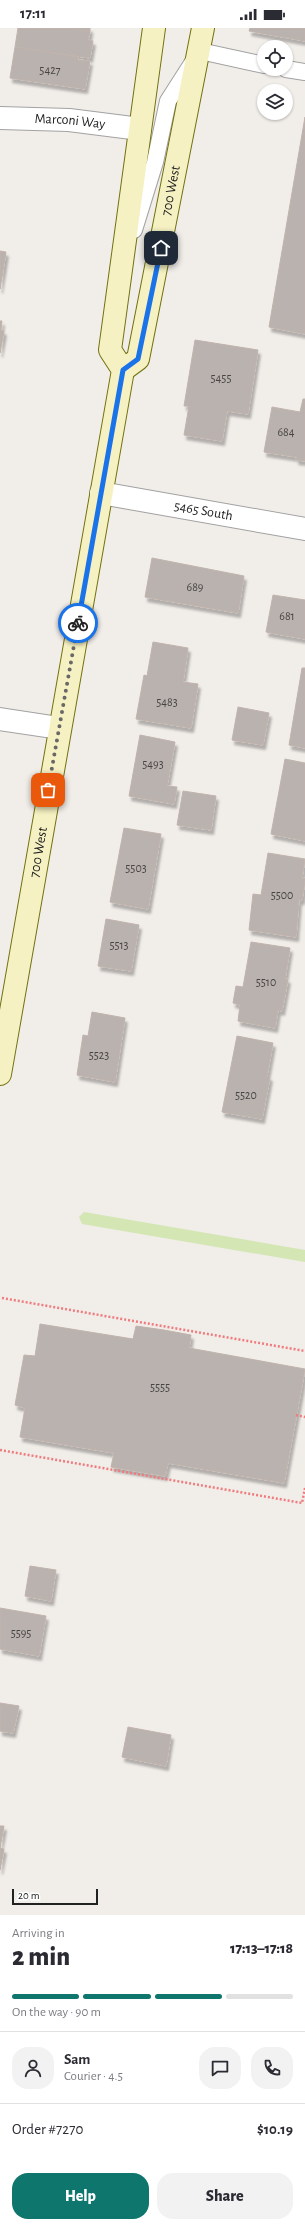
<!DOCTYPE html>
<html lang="en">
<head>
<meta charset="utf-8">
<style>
	:root { --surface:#fff; --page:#f2f2f3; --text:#2b2b33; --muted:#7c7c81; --line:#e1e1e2; --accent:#0f766e }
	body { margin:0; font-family:"Alegreya Sans",sans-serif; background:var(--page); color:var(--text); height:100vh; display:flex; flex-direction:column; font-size:15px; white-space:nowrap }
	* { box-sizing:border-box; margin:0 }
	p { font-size:13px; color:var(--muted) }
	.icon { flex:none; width:22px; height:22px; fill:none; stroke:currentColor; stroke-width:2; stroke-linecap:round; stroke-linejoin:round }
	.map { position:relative; height:1887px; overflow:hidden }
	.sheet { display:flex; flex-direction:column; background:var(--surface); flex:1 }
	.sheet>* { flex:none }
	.fabs { position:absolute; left:257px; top:12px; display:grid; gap:8px }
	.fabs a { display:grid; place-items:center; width:36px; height:36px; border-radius:50%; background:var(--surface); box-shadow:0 1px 3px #0004; font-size:20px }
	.scale { position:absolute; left:12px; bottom:10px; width:86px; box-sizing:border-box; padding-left:4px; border:2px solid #212121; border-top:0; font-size:11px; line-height:14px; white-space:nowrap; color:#212121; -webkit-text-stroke:3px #fff; paint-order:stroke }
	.pin { position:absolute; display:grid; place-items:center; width:34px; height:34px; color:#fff; margin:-17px; border-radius:8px; box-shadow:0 2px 6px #0006 }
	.courier { position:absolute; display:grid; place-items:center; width:40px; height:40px; margin:-20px; border:3px solid #1a73e8; border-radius:50%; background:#fff; color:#222; box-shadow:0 1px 5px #0007 }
	.headline em { font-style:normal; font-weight:800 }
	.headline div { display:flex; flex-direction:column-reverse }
	.headline { display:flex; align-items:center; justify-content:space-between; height:68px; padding:0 12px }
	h1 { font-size:26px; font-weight:800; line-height:30px }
	.bar { display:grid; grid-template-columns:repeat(4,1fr); gap:6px 4px; align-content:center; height:48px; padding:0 12px }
	.bar i { height:5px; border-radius:3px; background:var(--line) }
	.bar .current { background:var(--accent) }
	.bar p { grid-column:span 4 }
	.line { display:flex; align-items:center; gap:10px; padding:0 12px; border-top:1px solid var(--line) }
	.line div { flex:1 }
	.round { display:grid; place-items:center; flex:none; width:42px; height:42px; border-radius:16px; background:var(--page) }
	.cta { display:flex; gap:8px; margin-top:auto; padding:8px 12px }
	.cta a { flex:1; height:46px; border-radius:16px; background:var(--accent); color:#fff; font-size:16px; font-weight:800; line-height:46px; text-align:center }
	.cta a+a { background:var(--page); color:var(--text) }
	.status { display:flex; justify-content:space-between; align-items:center; height:28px; padding:0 20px; background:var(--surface); direction:ltr }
	.status svg { height:11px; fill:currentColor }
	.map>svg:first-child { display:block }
	.grass { fill:#d3e6b3 }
	.building { fill:#bab2ae; stroke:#c1b3ac; filter:url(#shadow) }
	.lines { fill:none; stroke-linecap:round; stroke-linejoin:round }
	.service-casing { stroke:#a2a2a2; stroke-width:18 }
	.minor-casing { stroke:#a2a2a2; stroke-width:24 }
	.secondary-casing { stroke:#72710e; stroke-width:24 }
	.path { stroke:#ef7b7e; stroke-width:2.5; stroke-dasharray:2 2; stroke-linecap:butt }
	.service { stroke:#fff; stroke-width:16 }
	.minor { stroke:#fff; stroke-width:22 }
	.secondary { stroke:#f5f1c2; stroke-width:22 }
	.done { stroke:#6a6867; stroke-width:4; stroke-dasharray:0 7.2 }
	.route { stroke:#1a73e8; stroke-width:5 }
	.labels { text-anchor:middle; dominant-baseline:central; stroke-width:3; stroke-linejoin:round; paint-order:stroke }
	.number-label { font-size:12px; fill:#474544 }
	.street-label { font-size:14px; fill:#212121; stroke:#fff }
</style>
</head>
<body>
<div class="status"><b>17:11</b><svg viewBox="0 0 49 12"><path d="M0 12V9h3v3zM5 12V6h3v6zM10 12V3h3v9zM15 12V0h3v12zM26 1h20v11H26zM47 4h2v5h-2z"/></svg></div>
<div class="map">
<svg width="305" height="1887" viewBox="0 0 305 1887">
	<defs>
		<filter id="shadow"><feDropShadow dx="2.5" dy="4.5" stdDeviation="1" flood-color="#0004"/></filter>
	</defs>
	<rect width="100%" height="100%" fill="#f1ede9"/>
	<path class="grass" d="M84 1184 305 1222V1234L82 1196 79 1189Z"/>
	<g class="building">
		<path d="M18 0H67L90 4 88 12 93 13 90 30 15 19Z"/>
		<path d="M67 0H90V4Z"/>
		<path d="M250 0H305V13L249 3Z"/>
		<path d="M15 19 78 29V32L90 33 85 61 10 50Z"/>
		<path d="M305 89V306L269 299Z"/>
		<path d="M0 223 6 224 0 261Z"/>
		<path d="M0 293H2L1 302 4 303 0 325Z"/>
		<path d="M195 312 258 322 248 386 227 383 222 413 184 407 189 378H184Z"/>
		<path d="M303 371H305V433L296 432 297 429 264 424 272 379 300 384Z"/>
		<path d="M152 530 244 548 238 585 145 569Z"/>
		<path d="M273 567 305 572V611L266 604Z"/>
		<path d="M153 614 188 620 183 654 198 656 191 700 136 691 144 647 147 648Z"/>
		<path d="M302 640H305V720L289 717Z"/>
		<path d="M238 679 269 685 263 717 232 712Z"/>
		<path d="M140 707 175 714 167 758 177 759 174 776 129 768Z"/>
		<path d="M285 731 305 735V813L271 806Z"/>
		<path d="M183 763 216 768 211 802 177 797Z"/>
		<path d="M124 800 161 806 148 881 110 874Z"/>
		<path d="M268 825 305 831 302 850H305V853L302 872H299L296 909 249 902 253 866 261 867Z"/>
		<path d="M106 891 139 897 131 943 98 938Z"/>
		<path d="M251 914 290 920 285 951H288L282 983 278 982 275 1000 238 993 240 977 233 975 236 958 243 959Z"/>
		<path d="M92 984 125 990 115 1054 77 1047 83 1007 88 1008Z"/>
		<path d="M237 1008 273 1015 267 1048 270 1049 262 1091 222 1084Z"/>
		<path d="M40 1296 133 1311 136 1298 164 1302 191 1307 189 1320 305 1341 284 1455 168 1435 165 1448 111 1439 114 1425 20 1409 25 1380 15 1377 24 1327 35 1328Z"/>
		<path d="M30 1538 56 1542 51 1573 25 1568Z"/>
		<path d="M0 1580 46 1588 39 1628 0 1621Z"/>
		<path d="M0 1675 19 1678 13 1705 0 1703Z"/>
		<path d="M128 1699 171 1707 166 1738 122 1729Z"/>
		<path d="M0 1798H4L0 1820 4 1821 0 1842Z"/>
	</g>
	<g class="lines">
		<g class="service-casing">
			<g id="service">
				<path d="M286 41 305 44"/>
				<path d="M134 202 155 134 168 73 200 23 264 37"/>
			</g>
		</g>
		<g class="minor-casing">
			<g id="minor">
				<path id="s1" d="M0 90 69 92 140 101"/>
				<path id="s2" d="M101 465 305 501"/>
				<path d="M0 691 59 700"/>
			</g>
		</g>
		<g class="secondary-casing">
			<g id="secondary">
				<path id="s3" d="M123 342 138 331 203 0"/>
				<path id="s4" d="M0 1046 123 342 110 322 154 0"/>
			</g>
		</g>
		<g class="path">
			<path d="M2 1270 305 1323"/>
			<path d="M296 1387 305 1389"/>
			<path d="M0 1422 302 1475 305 1460"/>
		</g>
		<use href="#service" class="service"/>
		<use href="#minor" class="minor"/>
		<use href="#secondary" class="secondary"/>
	</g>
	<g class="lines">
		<path class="done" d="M48 762 78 595"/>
		<path class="route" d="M78 595 123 342 138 331 161 220"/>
	</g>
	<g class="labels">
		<g class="number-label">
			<text x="50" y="42">5427</text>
			<text x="221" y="350">5455</text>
			<text x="286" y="404">684</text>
			<text x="195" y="559">689</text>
			<text x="287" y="588">681</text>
			<text x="167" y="674">5483</text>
			<text x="153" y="736">5493</text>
			<text x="136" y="840">5503</text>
			<text x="282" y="867">5500</text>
			<text x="119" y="917">5513</text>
			<text x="266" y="954">5510</text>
			<text x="99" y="1027">5523</text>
			<text x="246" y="1067">5520</text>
			<text x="160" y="1359">5555</text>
			<text x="21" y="1605">5595</text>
		</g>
		<g class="street-label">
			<text stroke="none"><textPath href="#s1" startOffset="70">Marconi Way</textPath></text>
			<text stroke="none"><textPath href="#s3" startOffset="190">700 West</textPath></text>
			<text stroke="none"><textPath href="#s2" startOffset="104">5465 South</textPath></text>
			<text stroke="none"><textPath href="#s4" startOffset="225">700 West</textPath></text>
		</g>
	</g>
</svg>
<div class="fabs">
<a><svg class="icon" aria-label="locate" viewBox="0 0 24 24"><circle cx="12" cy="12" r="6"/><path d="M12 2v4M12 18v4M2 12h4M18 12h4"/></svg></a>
<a><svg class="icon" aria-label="layers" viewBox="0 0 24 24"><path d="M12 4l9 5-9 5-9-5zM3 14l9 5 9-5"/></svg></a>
</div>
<div class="scale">20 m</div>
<div class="pin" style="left:48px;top:762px;background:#ea580c"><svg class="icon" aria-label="bag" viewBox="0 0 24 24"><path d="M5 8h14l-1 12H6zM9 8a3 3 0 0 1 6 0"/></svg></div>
<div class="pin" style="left:161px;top:220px;background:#1f2937"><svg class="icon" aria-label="home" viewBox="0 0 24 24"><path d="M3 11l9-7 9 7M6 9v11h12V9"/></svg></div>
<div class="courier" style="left:78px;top:595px"><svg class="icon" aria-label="bike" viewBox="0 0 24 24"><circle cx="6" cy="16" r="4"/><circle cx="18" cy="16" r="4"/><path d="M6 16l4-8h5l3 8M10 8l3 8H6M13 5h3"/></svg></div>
</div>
<section class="sheet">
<div class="headline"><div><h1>2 min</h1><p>Arriving in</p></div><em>17:13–17:18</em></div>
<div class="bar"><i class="current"></i><i class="current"></i><i class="current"></i><i></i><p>On the way · 90 m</p></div>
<div class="line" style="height:72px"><a class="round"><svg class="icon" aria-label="person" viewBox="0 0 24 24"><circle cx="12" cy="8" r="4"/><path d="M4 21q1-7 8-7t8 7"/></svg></a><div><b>Sam</b><p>Courier · 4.5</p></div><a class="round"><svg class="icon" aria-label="chat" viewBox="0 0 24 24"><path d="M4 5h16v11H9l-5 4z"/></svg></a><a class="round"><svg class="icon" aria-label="phone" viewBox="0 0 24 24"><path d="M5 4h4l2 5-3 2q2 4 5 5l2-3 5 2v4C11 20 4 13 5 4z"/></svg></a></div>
<div class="line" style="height:52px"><div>Order #7270</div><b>$10.19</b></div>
<div class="cta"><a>Help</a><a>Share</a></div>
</section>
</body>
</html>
